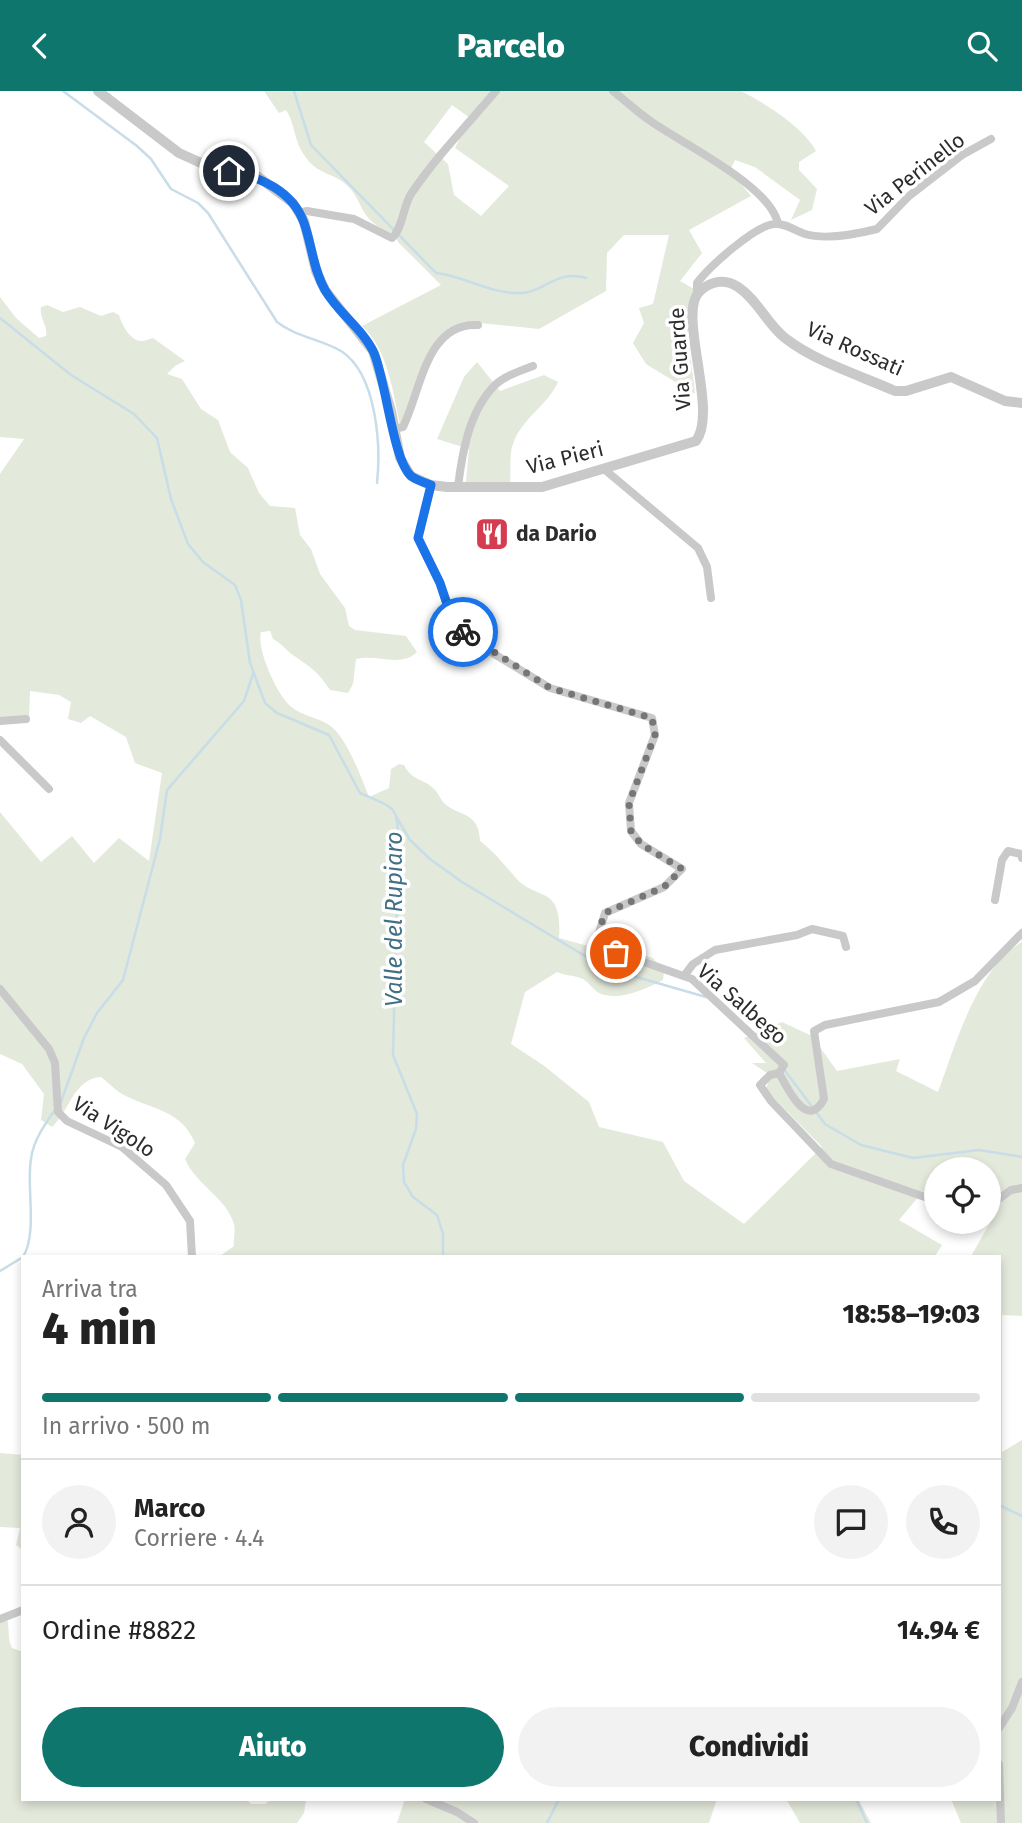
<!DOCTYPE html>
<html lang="it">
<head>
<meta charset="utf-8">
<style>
	:root { --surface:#fff; --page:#f2f2f2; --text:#222; --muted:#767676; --line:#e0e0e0; --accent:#0f766e }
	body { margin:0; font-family:"Fira Sans",sans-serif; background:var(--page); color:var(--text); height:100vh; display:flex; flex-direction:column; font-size:26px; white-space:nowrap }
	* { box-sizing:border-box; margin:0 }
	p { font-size:23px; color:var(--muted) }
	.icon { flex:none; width:38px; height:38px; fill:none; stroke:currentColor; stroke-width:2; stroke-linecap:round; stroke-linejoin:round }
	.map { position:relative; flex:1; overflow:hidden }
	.details { position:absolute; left:21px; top:1164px; width:980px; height:546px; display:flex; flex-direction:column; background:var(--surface); border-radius:0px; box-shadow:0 4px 10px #0003 }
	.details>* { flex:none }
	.tools { position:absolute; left:924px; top:1066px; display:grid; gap:14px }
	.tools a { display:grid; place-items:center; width:77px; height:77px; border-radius:50%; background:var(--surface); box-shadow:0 4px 10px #0003; font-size:35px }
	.pin { position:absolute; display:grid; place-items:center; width:60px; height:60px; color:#fff; margin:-30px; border:4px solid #fff; border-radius:50%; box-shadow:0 2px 7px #0007 }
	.courier { position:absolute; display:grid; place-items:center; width:70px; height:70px; margin:-35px; border:5px solid #1a73e8; border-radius:50%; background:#fff; color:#222; box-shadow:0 2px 9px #0007 }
	.head em { font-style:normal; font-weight:800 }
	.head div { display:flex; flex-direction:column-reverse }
	.head { display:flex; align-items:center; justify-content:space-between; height:119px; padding:0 21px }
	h1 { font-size:46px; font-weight:800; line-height:52px }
	.bar { display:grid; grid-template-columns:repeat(4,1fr); gap:10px 7px; align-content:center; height:84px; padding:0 21px }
	.bar i { height:9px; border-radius:5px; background:var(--line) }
	.bar .active { background:var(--accent) }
	.bar p { grid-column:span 4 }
	.line { display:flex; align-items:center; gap:18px; padding:0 21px; border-top:2px solid var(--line) }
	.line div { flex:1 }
	.round { display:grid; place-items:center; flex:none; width:74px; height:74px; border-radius:37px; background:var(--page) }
	.cta { display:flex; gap:14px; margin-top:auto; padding:14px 21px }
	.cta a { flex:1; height:80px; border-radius:42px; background:var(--accent); color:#fff; font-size:28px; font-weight:800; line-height:80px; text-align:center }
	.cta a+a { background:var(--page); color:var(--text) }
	header { display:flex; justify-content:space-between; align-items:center; height:91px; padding:0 21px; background:var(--accent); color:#fff; font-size:32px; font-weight:800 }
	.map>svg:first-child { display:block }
	.green { fill:#e3e9db; fill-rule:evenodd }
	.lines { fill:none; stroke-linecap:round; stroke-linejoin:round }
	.stream { stroke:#c8dde8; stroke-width:2.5 }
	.minor { stroke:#c9c9c9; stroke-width:8 }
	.tertiary { stroke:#c9c9c9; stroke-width:10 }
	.done { stroke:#767676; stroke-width:7; stroke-dasharray:0 12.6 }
	.route { stroke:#1a73e8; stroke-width:9 }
	.labels { text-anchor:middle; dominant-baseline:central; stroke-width:7; stroke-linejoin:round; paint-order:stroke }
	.street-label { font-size:21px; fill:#2c2c2c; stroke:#fff }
	.poi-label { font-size:21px; font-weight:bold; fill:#2c2c2c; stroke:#fff; text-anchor:start }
	.water-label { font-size:23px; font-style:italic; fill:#427087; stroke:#fff }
</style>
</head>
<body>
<header><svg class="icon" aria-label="back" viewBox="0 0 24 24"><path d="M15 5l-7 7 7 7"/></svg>Parcelo<svg class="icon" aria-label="search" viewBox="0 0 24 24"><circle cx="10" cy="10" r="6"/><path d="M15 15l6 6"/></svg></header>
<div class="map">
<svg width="1022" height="1732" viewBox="0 0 1022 1732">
	<rect width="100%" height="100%" fill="#fff"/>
	<g class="green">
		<path d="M264 0H741C765 12 804 37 816 60L799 71V79L817 98 812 119 791 129 800 109 755 76 735 69 730 80 751 105 689 139 702 162 680 190 694 198C681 222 693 276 695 303L646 273 633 252 644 232 639 217 653 213 669 144H624L607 162 606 200 539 238 470 231 441 248 400 334C393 301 388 259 362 235L441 194 398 151 395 143C355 130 366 108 343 91 327 80 317 83 304 64 294 50 295 32 286 19L279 22ZM452 14 470 27 455 57 509 95 481 125 454 104 448 73 424 51Z"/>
		<path d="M0 206 16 227 39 247 46 245C48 234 39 227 41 216L47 214 63 221 80 216 101 225 113 221 119 224C121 232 130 250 141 250 145 250 149 248 153 247L185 270 175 275 167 283 182 288 201 318 218 329 230 361 248 377 259 402 270 415 295 417 300 444 311 458 320 483 345 517 349 535 355 539 406 545 417 561C401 577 377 563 356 568L353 593 348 602 330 599C318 581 313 578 296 566 287 561 283 553 273 548L270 540 261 541C256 558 277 603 290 615 303 626 323 627 334 638 348 651 362 688 369 706L389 697 391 678 399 673 404 674C412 690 423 687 434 698 438 701 440 708 444 712 459 726 479 720 480 750 494 761 503 772 515 786 536 811 563 792 559 847L620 864 640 863 653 867 664 880 663 889C646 898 618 911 599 902 593 899 590 892 583 888 574 884 566 885 557 881L525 901 511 953 543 974 589 1011 599 1036 663 1051 684 1090 744 1133 822 1056 766 999 770 984 752 972H766L744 947 782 931 812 945 837 980 900 968 896 980 938 1001C955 955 977 877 1022 851V1225L1002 1224V1361L1022 1349V1732H961L951 1708H999V1166L971 1165 990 1132 989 1078H936V1109L920 1104 899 1129 942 1154 935 1165H220L234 1155C233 1148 236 1140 234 1133 226 1106 196 1094 185 1068L195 1052C182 1021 156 1019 128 1006 118 1002 110 993 101 986 73 988 70 1020 52 1036L41 1029 44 1003 22 973 0 963V721L41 771 72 745 94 772 119 747 149 770 162 682 135 672 126 646 90 625 81 632 68 628 71 611 59 604 30 600 29 626 0 628V383L24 348 0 346Z"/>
		<path d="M477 271 500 300 544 284 558 291C548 314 521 328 513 353 509 364 511 380 510 392L466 391 469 358 437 348 464 286Z"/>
		<path d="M0 1362 23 1364V1459L16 1454 20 1437 0 1436Z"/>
		<path d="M7 1527C10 1538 7 1547 12 1557L23 1561V1708H246L251 1713H265L272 1708H306L304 1722 297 1732H0V1532Z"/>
		<path d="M405 1708H717L709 1732H397Z"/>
		<path d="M786 1708H858L871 1732H800Z"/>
	</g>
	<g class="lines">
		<g class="stream">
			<path d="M63 0 137 55 151 68 171 98 198 112 208 122 277 231C296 246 321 248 341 260 377 283 381 355 377 392"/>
			<path d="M294 0 311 54 436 182C464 185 491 203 520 202 544 202 556 178 586 187"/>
			<path d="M0 227 71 284 134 323 157 347 171 408 188 453 203 471 235 494 241 509 250 572 265 612 277 622 329 644 360 702C398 719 398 713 398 759L393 964 417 1023 416 1038 403 1074 404 1091 413 1106 437 1124 443 1143V1166"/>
			<path d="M397 727 410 749 430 768 462 791 585 865 612 879 706 906"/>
			<path d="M783 977 825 1033 861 1054 913 1067 979 1059 1022 1066"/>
			<path d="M61 1011 84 947 97 922 123 889 160 748 167 699 244 610 253 583"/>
			<path d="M23 1166C38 1141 26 1096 31 1068 33 1050 45 1033 55 1019"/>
			<path d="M0 1180 23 1166"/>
			<path d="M999 1414 1022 1425"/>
			<path d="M856 1708 867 1732"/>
			<path d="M547 1732 559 1708"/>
		</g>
		<g class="minor">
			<path d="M613 0C626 10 638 22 652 31 683 53 771 95 778 133"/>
			<path d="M299 122 307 120 354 128 392 147C403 137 403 115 411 103 436 66 467 34 496 0"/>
			<path d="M697 202V192C709 176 754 135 774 133 786 132 795 140 805 143 825 149 857 143 877 138L909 105 962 64 991 48"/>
			<path d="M394 338 403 336C421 300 426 231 478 234"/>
			<path d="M604 378 698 457 707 476 711 507"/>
			<path d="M431 394 418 447 440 493 454 534 486 558 550 597 652 627 655 644 629 712 631 740 641 753 682 778 664 796 605 822 599 842 607 858 692 888 784 974 779 982 770 984 760 994 771 1010 831 1073 936 1110"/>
			<path d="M458 396C462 362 469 321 494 295 504 285 520 280 533 275"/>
			<path d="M0 630 26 628"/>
			<path d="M0 649 49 698"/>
			<path d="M995 809 1002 769 1008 760 1021 763 1022 767"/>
			<path d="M684 885 693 873 715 859 797 844 812 838 843 845 846 856"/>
			<path d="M0 898 49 958 55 972 58 1021 67 1030 122 1056 166 1094 190 1130 192 1166"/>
			<path d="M779 982C788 998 807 1040 824 1008L814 940 825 934 939 911 975 890 1022 842"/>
			<path d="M989 1115 1011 1099 1022 1097"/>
			<path d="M0 1528 23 1519"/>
			<path d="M999 1637 1012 1617 1022 1591"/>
			<path d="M999 1673 1001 1732"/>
			<path d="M426 1708 457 1721 474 1732"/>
		</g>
		<path class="tertiary" d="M98 0 179 62 201 72 257 85 293 112 304 130 316 180 325 199 373 260 391 320 400 367 411 385 431 394 447 396H542L696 350C719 320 676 221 700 200 711 190 725 187 738 196 757 208 767 233 785 247 816 271 859 284 895 300H906L951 286 1005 310 1022 312"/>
	</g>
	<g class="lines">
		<path class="done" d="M463 541 550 597 652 627 655 644 629 712 631 740 641 753 682 778 664 796 605 822 598 842 607 858 616 862"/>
		<path class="route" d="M229 80C259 85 293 100 304 132 312 154 313 178 325 199 338 222 363 238 374 262 386 290 393 369 411 385 416 389 425 392 431 394L418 447 440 492 454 534 463 541"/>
	</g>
	<defs>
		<g id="restaurant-square" transform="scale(1.75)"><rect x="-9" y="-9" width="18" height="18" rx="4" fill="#d53c50" stroke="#fff"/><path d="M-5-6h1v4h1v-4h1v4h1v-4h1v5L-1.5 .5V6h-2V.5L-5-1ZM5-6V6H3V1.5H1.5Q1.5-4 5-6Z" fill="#fff"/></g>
	</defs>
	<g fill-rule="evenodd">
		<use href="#restaurant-square" x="492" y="443"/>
	</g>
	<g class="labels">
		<g class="street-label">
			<text transform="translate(915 83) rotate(-38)">Via Perinello</text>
			<text transform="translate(855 258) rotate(24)">Via Rossati</text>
			<text transform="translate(680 268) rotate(-94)">Via Guarde</text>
			<text transform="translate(565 367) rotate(-14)">Via Pieri</text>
			<text transform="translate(742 913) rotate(41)">Via Salbego</text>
			<text transform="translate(114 1036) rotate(33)">Via Vigolo</text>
		</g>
		<g class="poi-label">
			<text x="516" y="443">da Dario</text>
		</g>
		<g class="water-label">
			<text transform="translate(394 828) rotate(-90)">Valle del Rupiaro</text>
		</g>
	</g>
</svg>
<div class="tools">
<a><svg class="icon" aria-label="locate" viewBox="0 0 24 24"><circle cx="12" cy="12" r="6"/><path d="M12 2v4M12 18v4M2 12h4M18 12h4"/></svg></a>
</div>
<div class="pin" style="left:616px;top:862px;background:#ea580c"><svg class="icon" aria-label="bag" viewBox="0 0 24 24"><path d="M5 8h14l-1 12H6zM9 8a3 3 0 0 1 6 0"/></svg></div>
<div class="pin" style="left:229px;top:80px;background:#1f2937"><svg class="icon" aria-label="home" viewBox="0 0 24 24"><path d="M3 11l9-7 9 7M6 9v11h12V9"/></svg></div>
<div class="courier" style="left:463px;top:541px"><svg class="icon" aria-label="bike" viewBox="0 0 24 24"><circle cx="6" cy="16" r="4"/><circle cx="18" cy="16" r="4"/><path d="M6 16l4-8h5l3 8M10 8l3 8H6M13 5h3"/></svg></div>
<section class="details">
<div class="head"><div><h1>4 min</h1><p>Arriva tra</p></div><em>18:58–19:03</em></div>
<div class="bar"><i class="active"></i><i class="active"></i><i class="active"></i><i></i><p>In arrivo · 500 m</p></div>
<div class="line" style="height:126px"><a class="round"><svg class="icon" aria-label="person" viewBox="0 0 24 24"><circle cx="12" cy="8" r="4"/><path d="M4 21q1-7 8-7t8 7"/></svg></a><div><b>Marco</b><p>Corriere · 4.4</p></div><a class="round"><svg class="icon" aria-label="chat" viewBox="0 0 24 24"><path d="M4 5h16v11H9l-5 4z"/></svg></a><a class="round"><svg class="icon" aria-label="phone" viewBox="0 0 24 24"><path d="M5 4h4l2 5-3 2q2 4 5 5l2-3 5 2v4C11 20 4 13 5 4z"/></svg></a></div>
<div class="line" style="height:91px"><div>Ordine #8822</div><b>14.94 €</b></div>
<div class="cta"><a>Aiuto</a><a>Condividi</a></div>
</section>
</div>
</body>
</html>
